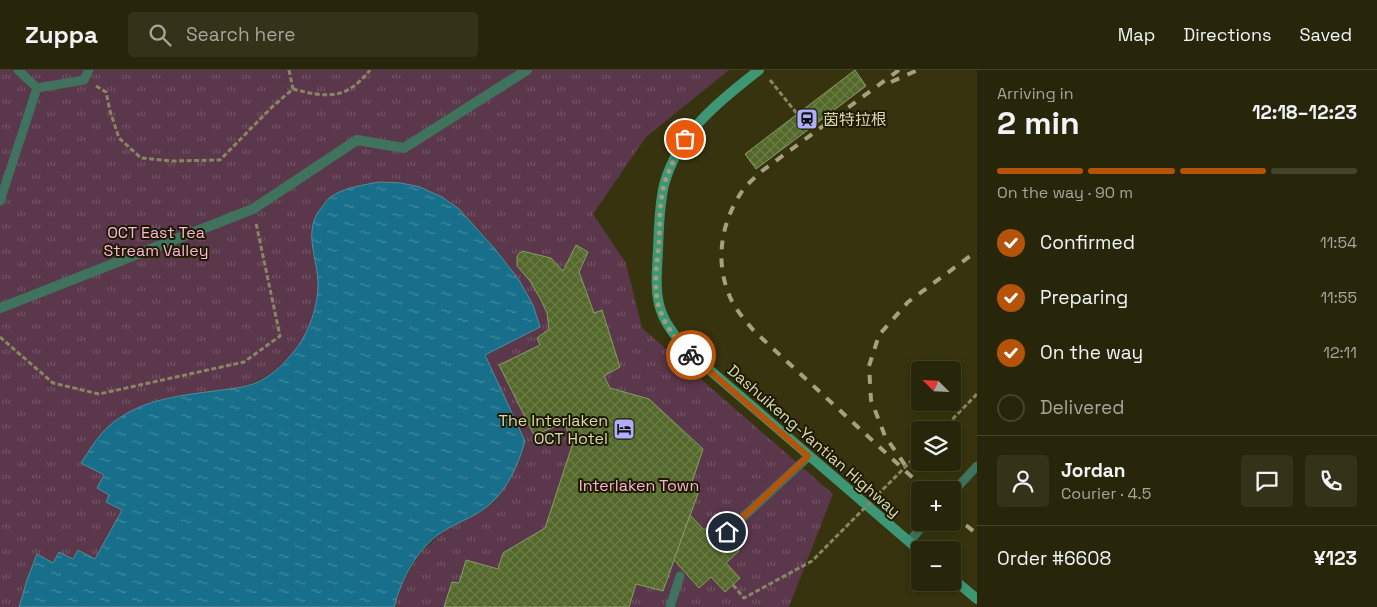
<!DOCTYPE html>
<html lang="en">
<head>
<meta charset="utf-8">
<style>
	:root { --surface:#28260a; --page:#343218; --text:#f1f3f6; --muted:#a5a59c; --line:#44432b; --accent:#b45309 }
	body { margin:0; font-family:"Space Grotesk","Noto Sans SC",sans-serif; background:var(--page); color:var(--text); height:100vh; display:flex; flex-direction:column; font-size:19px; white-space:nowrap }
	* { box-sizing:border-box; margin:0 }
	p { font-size:16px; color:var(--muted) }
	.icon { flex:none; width:28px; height:28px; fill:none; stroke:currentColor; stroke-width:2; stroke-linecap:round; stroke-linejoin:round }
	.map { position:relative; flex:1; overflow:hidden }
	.sheet { display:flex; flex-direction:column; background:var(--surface); width:400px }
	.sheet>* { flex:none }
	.needle { width:32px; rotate:294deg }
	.buttons { position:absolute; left:911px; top:291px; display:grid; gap:10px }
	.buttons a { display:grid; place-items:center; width:50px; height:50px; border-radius:5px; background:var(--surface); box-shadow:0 2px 8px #0003,0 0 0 1px var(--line); font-size:25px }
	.pin { position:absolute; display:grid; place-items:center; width:42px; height:42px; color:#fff; margin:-21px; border:2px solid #fff; border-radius:50%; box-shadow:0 1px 5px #0007 }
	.courier { position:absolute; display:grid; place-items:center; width:50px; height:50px; margin:-25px; border:4px solid #b45309; border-radius:50%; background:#fff; color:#222; box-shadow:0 1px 6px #0007 }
	.headline em { font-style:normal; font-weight:700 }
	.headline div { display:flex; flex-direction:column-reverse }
	.headline { display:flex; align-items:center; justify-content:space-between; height:85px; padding:0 20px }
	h1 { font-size:32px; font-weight:700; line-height:38px }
	.bar { display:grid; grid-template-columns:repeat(4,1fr); gap:8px 5px; align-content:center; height:60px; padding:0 20px }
	.bar i { height:6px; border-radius:4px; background:var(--line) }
	.bar .current { background:var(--accent) }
	.bar p { grid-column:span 4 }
	.line { display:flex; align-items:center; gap:12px; padding:0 20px; border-top:1px solid var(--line) }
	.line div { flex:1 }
	.round { display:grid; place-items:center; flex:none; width:52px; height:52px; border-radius:5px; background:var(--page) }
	ol { padding:0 20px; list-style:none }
	li { display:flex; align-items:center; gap:15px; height:55px }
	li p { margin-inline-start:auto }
	li .icon { padding:5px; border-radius:50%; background:var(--accent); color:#fff; stroke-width:4 }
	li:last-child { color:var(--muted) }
	li i { width:28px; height:28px; border:2px solid var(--line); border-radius:50% }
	header { display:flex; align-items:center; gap:30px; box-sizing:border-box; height:70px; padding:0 25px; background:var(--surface); border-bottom:1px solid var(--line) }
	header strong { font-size:24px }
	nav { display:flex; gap:28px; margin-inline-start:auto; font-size:18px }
	.search { width:350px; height:45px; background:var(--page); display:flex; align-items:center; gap:12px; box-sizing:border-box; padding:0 18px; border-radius:5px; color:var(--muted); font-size:19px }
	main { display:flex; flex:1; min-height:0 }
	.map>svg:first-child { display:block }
	.grass { fill:url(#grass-tufts) }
	.water { fill:url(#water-ripples); stroke:#528e98 }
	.building { fill:url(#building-cross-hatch); stroke:#879e60 }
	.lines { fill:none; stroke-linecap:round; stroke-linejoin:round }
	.path { stroke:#888663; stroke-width:3; stroke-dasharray:5 2.5; stroke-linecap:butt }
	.service { stroke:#3f735d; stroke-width:9 }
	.pedestrian { stroke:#3f735d; stroke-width:10 }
	.secondary { stroke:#3d9775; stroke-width:10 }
	.rail { stroke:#a3a17f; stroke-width:4; stroke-dasharray:9 9; stroke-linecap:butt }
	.path-bridge { stroke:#888663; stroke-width:3; stroke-dasharray:5 2.5; stroke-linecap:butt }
	.done { stroke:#a09e7b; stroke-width:5; stroke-dasharray:0 9 }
	.route { stroke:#b45309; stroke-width:6 }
	.labels { text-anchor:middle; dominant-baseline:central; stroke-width:4; stroke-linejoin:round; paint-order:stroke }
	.poi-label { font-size:16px; fill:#d9d8b6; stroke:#1d1a00; text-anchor:start }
	.park-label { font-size:16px; fill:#fbb4db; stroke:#1d1a00 }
	.street-label { font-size:16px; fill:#d9d8b6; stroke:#1d1a00 }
</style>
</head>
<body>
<header>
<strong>Zuppa</strong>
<div class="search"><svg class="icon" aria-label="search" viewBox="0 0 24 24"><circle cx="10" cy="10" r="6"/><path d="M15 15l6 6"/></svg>Search here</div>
<nav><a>Map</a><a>Directions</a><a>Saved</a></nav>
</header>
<main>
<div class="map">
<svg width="977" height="537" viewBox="0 0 977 537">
	<defs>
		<pattern id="grass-tufts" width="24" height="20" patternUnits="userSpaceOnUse" patternTransform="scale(1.25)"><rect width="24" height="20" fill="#5a374b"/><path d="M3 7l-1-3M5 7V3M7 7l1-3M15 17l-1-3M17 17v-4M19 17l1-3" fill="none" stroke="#715363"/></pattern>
		<pattern id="water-ripples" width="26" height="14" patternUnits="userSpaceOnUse" patternTransform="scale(1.25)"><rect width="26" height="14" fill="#186f8b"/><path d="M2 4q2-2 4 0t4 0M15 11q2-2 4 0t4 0" fill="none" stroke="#44899e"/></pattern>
		<pattern id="building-cross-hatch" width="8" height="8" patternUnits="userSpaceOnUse" patternTransform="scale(1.25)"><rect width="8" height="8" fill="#53682a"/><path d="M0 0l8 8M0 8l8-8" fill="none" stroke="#6b7d47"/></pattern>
	</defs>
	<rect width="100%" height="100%" fill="#36330e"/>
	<path class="grass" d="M0 0H729L646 67 593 144 626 193 642 258 833 424 789 537H394L398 522 409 501 422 481 444 461 489 435 525 371 485 285 533 235 509 196 478 159 350 118C327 128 319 132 315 158 314 163 312 170 312 176 312 184 316 191 317 198 318 204 318 211 318 217 317 242 307 268 290 286 254 326 219 318 172 327 154 330 138 337 123 346L104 405 110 425 106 432 122 440 95 489 78 480 73 489 53 493 37 484 27 510 19 537H0Z"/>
	<path class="water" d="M379 112 401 113 420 117 442 127 459 139 495 179 519 210 533 235 540 257 485 285 525 371C518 395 509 417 490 434 478 445 461 451 447 459 419 475 402 507 394 537H19L27 510 37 484 53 493 59 482 73 489 78 480 95 489 122 440 106 432 109 425 97 418 104 405 81 393C89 381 97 367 108 357 137 330 177 326 214 321 229 319 244 318 258 312 270 306 282 296 290 286 307 268 317 241 318 217 319 190 301 161 322 137 325 133 328 128 332 126 346 117 364 115 379 112Z"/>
	<g class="building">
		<path d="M855 0 866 16 756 99 745 84Z"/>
		<path d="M576 175 588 182 579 202 594 243 602 240 620 297 604 306 610 318 649 329 703 379 691 415 700 418 663 521 636 514 629 537H444L452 512 459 513 466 490 498 499 503 483 545 458 573 373 564 353 534 365 499 295 540 275 537 268 549 259 547 243 541 230 530 211 517 196V186L522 181 551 188 563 201Z"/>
		<path d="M690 445 704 460 713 452 739 481 726 493 740 508 725 522 711 507 699 518 674 490Z"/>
	</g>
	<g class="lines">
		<g class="path">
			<path d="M289 0 293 19"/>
			<path d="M770 10 798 45"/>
			<path d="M96 16 106 22 110 41 119 68 141 88 172 91 220 90 272 37 293 19C328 28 346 30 370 0"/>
			<path d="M0 267 53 313 99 324 244 292 280 266 256 153"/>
			<path d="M942 360 977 324"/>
		</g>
		<g class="service">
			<path d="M18 0 37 18"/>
			<path d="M37 18 84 10 89 0"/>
			<path d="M0 131 37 18"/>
			<path d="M952 423 977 396"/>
			<path d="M727 462 808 387"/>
			<path d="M909 472 926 452"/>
			<path d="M670 537 680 506"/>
		</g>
		<path class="pedestrian" d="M0 238 253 139 357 70 404 78 527 0"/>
		<g class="secondary">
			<path d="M759 0C719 31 678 63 664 115 659 136 659 158 658 179 655 230 654 244 690 283L920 481"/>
			<path d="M952 508 977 529"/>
		</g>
		<g class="rail">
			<path d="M899 0 762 101C756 107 748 113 743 120 722 150 715 188 728 222 733 237 744 249 754 261L926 420"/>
			<path d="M891 12 918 0"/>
			<path d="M905 395 885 366 871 330 869 296 879 265 908 232 977 181"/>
			<path d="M952 444 977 464"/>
		</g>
		<path class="path-bridge" d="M733 515 744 528 812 491 920 382"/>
	</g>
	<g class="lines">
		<path class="done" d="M685 69C677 84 669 98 664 115 659 134 660 153 659 172 657 193 653 217 659 237 665 256 677 271 691 285"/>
		<path class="route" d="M691 285 808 386 727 462"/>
	</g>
	<defs>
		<g id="station-square" transform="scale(1.125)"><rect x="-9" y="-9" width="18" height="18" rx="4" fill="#b0aefa" stroke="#1d1a00"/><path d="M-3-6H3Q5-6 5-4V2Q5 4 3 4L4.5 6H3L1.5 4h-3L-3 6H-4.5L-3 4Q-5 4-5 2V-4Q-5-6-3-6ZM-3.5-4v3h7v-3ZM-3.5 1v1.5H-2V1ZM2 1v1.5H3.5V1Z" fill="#111"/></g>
		<g id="hotel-square" transform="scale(1.125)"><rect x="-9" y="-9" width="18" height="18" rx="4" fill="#b0aefa" stroke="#1d1a00"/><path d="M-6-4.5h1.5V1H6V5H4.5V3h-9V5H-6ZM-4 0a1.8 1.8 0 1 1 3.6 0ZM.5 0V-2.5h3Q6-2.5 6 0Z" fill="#111"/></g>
	</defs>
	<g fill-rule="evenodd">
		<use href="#station-square" x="807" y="49"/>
		<use href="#hotel-square" x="624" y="359"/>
	</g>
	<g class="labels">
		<g class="poi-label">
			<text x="823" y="49">茵特拉根</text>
			<text x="608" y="350" text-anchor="end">The Interlaken<tspan x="608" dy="18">OCT Hotel</tspan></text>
		</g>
		<g class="park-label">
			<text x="156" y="162">OCT East Tea<tspan x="156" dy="18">Stream Valley</tspan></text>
			<text x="639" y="415">Interlaken Town</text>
		</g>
		<g class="street-label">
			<text transform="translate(814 371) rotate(41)">Dashuikeng-Yantian Highway</text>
		</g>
	</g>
</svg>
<div class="buttons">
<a><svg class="needle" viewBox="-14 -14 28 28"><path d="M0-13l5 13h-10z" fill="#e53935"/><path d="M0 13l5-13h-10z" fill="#a5a59c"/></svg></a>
<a><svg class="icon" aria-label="layers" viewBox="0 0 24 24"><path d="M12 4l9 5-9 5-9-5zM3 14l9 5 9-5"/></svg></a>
<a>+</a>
<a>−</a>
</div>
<div class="pin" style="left:685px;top:69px;background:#ea580c"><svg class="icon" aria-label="bag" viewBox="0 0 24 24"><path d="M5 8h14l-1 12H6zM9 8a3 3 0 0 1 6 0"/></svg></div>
<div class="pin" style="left:727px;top:462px;background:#1f2937"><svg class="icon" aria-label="home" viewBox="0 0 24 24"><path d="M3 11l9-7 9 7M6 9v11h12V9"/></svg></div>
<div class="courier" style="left:691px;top:285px"><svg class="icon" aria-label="bike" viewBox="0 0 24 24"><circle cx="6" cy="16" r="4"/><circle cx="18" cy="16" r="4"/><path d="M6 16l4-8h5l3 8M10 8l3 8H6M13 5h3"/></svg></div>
</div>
<section class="sheet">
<div class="headline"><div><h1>2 min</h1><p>Arriving in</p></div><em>12:18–12:23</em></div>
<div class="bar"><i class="current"></i><i class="current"></i><i class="current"></i><i></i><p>On the way · 90 m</p></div>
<ol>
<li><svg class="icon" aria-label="check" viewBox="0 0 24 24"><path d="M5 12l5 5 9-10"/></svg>Confirmed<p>11:54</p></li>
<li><svg class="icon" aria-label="check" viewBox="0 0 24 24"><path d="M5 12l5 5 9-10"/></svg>Preparing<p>11:55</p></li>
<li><svg class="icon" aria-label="check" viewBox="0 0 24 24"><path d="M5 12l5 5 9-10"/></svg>On the way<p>12:11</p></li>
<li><i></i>Delivered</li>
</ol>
<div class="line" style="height:90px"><a class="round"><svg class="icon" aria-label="person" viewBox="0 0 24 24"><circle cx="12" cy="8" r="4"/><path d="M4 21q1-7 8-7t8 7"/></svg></a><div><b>Jordan</b><p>Courier · 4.5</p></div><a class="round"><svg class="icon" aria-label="chat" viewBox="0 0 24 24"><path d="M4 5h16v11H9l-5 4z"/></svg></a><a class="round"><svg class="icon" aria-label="phone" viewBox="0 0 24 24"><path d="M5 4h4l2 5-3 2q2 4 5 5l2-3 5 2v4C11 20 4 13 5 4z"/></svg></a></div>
<div class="line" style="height:65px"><div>Order #6608</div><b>¥123</b></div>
</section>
</main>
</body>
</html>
